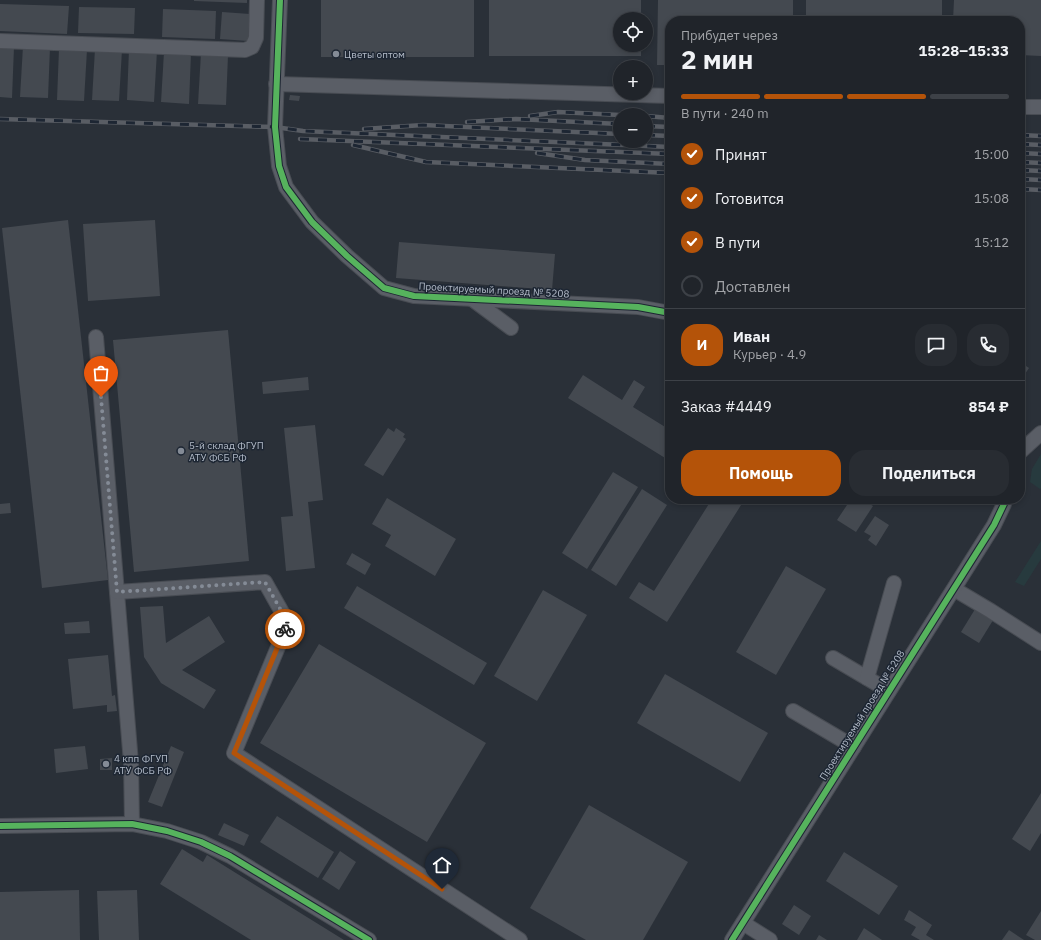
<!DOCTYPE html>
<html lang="ru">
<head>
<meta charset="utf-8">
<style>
	:root { --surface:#20242a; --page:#282c32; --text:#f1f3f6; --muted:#a2a4a8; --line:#3d4147; --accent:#b45309 }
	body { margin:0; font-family:"IBM Plex Sans",sans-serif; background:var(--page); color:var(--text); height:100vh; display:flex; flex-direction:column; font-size:15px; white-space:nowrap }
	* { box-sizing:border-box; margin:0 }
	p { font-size:13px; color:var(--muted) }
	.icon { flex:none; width:22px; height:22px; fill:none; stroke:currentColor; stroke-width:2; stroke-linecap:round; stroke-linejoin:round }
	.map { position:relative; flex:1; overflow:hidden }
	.side { position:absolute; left:665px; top:16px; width:360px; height:488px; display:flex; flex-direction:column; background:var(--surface); border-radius:16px; box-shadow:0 2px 6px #0003,0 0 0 1px var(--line) }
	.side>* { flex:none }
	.buttons { position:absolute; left:613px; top:12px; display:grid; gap:8px }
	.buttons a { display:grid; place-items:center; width:40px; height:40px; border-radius:50%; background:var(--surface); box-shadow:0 2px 6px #0003,0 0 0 1px var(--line); font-size:20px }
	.pin { position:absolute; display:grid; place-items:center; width:34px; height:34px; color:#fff; margin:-41px -17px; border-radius:50% 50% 50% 0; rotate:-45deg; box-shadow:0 0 4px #0007 }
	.pin .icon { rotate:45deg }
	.courier { position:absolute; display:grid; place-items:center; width:40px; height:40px; margin:-20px; border:3px solid #b45309; border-radius:50%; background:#fff; color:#222; box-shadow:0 1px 5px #0007 }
	.summary em { font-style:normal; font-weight:800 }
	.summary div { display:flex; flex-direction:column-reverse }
	.summary { display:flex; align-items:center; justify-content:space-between; height:68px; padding:0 16px }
	h1 { font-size:26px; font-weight:800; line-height:30px }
	.bar { display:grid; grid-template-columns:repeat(4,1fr); gap:6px 4px; align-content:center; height:48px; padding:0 16px }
	.bar i { height:5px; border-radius:3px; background:var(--line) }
	.bar .on { background:var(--accent) }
	.bar p { grid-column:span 4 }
	.line { display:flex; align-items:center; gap:10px; padding:0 16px; border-top:1px solid var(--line) }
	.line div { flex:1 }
	.round { display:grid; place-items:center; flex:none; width:42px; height:42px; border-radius:16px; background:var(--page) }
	ol { padding:0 16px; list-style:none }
	li { display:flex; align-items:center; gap:12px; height:44px }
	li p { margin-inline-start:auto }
	li .icon { padding:4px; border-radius:50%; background:var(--accent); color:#fff; stroke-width:4 }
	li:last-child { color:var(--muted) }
	li i { width:22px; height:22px; border:2px solid var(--line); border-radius:50% }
	.cta { display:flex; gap:8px; margin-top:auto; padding:8px 16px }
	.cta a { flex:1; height:46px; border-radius:16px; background:var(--accent); color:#fff; font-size:16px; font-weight:800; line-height:46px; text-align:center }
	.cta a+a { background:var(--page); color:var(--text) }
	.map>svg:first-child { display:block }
	.green { fill:#273a3e }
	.building { fill:#444950 }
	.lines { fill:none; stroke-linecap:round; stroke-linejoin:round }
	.minor-casing { stroke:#484c53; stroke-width:16 }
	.minor { stroke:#5a5e66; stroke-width:14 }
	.rail-casing { stroke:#595d64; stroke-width:4.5 }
	.rail { stroke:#1d2633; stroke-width:3; stroke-dasharray:9; stroke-linecap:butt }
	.cycleway-casing { stroke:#1d2633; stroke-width:8 }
	.cycleway { stroke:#56b35d; stroke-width:6 }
	.done { stroke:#848b96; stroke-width:4; stroke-dasharray:0 7.2 }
	.route { stroke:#b45309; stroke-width:5 }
	.poi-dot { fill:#848b96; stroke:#1d2633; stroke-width:1.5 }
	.labels { text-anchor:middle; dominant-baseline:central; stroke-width:3; stroke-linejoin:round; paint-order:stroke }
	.poi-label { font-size:10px; fill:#b4bcc9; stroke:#1d2633; text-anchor:start }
	.street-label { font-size:10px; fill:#b4bcc9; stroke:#1d2633 }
</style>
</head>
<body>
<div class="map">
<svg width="1041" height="940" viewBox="0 0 1041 940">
	<rect width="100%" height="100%" fill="#2a3038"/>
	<g class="green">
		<path d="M1041 454V488L1040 489 1030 482 1032 469Z"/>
		<path d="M1041 541V559L1024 586 1015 582Z"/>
	</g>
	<g class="building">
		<path d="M194 0H247V3L194 1Z"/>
		<rect x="321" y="0" width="153" height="57"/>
		<path d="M489 0H641V19H620V45H641V56H489Z"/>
		<path d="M658 0H793V21H670V65H657Z"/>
		<rect x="806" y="0" width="136" height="21"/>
		<path d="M954 0H1041V56L1020 55V21H953Z"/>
		<path d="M0 4 69 6 67 34 0 31Z"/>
		<path d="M79 7 135 8 134 34 78 33Z"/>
		<path d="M163 9 216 11 215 39 162 37Z"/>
		<path d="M222 12 250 14 248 41 220 39Z"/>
		<path d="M0 46 14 47 12 98 0 97Z"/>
		<path d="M23 46 50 47 48 98 20 97Z"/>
		<path d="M59 49 87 50 84 101 57 100Z"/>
		<path d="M95 49 122 50 119 101 92 100Z"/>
		<path d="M129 49 157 51 154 102 127 100Z"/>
		<path d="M164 52 191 53 189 104 161 102Z"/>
		<path d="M201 53 228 55 226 105 198 104Z"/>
		<path d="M290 95 300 96 299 101 289 100Z"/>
		<path d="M68 220 108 580 42 588 2 228Z"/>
		<path d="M155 220 160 296 88 301 83 224Z"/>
		<path d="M399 242 555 254 552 290 396 278Z"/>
		<path d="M228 330 249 561 134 572 113 340Z"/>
		<path d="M1020 362 1029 368 1021 380 1020 379Z"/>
		<path d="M583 375 622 400 634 380 645 387 633 407 670 430V461L568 398Z"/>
		<path d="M308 377 309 390 263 394 262 382Z"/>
		<path d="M315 425 323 500 308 502 315 568 286 571 281 517 293 516 284 428Z"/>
		<path d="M388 428 394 432 396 428 405 434 403 437 406 439 383 476 364 465Z"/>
		<path d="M613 472 638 487 587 569 562 553Z"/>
		<path d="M642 489 667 505 616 586 591 570Z"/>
		<path d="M387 498 456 539 435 576 385 546 391 535 372 524Z"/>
		<path d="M712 499H737L743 502 667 622 629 598 639 582 654 591Z"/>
		<path d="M851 499H862L873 506 856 532 837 520Z"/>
		<path d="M10 503 11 513 0 514V504Z"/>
		<path d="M875 516 889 525 876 546 868 540 871 536 864 532Z"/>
		<path d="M352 553 371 564 365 575 346 564Z"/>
		<path d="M786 566 826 589 776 675 736 652Z"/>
		<path d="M357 586 487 663 474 685 344 608Z"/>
		<path d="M543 590 587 615 537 701 494 676Z"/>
		<path d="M163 606 166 643 209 616 225 642 182 670 216 690 204 709 161 683 144 657 140 607Z"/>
		<path d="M977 606 995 617 979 643 961 632Z"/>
		<path d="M89 621 90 633 65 634 64 623Z"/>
		<path d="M319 644 486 743 427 842 260 743Z"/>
		<path d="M108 655 112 696 115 695 117 711 107 712V705L73 709 68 659Z"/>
		<path d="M665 674 768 733 740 782 637 723Z"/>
		<path d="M85 746 88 769 56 773 54 749Z"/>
		<path d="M171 746 184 752 162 807 148 802Z"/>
		<path d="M112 758V770H100V759Z"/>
		<path d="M1041 793V833L1030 851 1012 839Z"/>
		<path d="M589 805 688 862 643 940H586L530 908Z"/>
		<path d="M277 816 334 852 318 878 260 842Z"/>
		<path d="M224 823 249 835 244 846 218 835Z"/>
		<path d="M182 849 203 862 207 855 344 940H251L160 884Z"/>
		<path d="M340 851 356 862 339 890 322 879Z"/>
		<path d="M844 852 898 886 879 915 826 881Z"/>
		<path d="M79 890 80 940H0V892Z"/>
		<path d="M137 890 139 940H99L97 891Z"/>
		<path d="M794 905 811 916 799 935 782 924Z"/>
		<path d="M909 910 932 925 926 935 934 940H920L911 935 916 927 904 920Z"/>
		<path d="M1041 911V940H1035L1026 935Z"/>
		<path d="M864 928 882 940H857Z"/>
		<path d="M1009 930 1024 940H1002Z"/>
		<path d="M819 935 827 940H816Z"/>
	</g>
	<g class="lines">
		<g class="minor-casing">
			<g id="minor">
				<path d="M280 0 275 127 279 166 286 187 312 222 347 256 384 288 414 296 638 307 670 313"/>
				<path d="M0 41 245 50 252 47 256 38 257 0"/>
				<path d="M276 84 670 96"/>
				<path d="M1020 107H1041"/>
				<path d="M472 299 511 328"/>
				<path d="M96 337 131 763 132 824"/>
				<path d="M1020 452 1041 433"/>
				<path d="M954 589 991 611 1041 643"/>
				<path d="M117 592 265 582 288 623 234 753 520 940"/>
				<path d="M833 658 889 691"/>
				<path d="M867 678 894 583"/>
				<path d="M793 711 854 747"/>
				<path d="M0 826 132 824 167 831 201 842 230 856 369 940"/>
				<path d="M743 923 770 940"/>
				<path d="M732 940 994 525 1004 504V499"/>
			</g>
		</g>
		<use href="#minor" class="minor"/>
		<g class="rail-casing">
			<g id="rail">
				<path d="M530 116 558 112 620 115"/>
				<path d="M646 116 670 118"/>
				<path d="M0 119 275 127 303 131 670 147"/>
				<path d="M467 122 516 119 620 124"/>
				<path d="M646 126 670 127"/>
				<path d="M364 129 423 125 620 134"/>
				<path d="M646 135 670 136"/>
				<path d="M1020 135 1041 136"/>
				<path d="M300 139 670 154"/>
				<path d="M1020 144 1041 145"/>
				<path d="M353 145 426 162 670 173"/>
				<path d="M537 153 585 160 670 164"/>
				<path d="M1020 153 1041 154"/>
				<path d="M1020 162 1041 163"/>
				<path d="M1020 170 1041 171"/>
				<path d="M1020 179 1041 180"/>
				<path d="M1020 189 1041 190"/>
			</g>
		</g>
		<use href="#rail" class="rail"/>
		<g class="cycleway-casing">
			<g id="cycleway">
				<path d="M280 0 275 127 279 166 286 187 312 222 347 256 384 288 414 296 638 307 670 313"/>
				<path d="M0 826 132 824 167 831 201 842 230 856 369 940"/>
				<path d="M732 940 994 525 1004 504V499"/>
			</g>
		</g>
		<use href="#cycleway" class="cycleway"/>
	</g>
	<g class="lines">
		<path class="done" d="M101 397 117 592 265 582 288 623 285 629"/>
		<path class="route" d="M285 629 234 753 442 889"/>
	</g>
	<g class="poi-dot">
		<circle cx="336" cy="54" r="4"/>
		<circle cx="181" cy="451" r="4"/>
		<circle cx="106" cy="764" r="4"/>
	</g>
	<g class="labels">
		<g class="poi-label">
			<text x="344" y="54">Цветы оптом</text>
			<text x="189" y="445">5-й склад ФГУП<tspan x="189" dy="12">АТУ ФСБ РФ</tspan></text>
			<text x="114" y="758">4 кпп ФГУП<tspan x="114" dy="12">АТУ ФСБ РФ</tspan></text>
		</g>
		<g class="street-label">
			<text transform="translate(494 290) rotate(3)">Проектируемый проезд № 5208</text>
			<text transform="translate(862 715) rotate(-58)">Проектируемый проезд № 5208</text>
		</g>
	</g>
</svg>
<div class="buttons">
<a><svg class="icon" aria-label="locate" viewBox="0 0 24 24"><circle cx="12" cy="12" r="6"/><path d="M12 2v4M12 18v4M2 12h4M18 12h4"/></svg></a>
<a>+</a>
<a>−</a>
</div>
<div class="pin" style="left:101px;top:397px;background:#ea580c"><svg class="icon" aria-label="bag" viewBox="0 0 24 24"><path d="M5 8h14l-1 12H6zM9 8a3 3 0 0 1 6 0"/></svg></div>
<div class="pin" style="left:442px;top:889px;background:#1f2937"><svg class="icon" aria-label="home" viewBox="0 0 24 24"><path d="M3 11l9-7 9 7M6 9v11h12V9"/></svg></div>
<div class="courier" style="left:285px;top:629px"><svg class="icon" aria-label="bike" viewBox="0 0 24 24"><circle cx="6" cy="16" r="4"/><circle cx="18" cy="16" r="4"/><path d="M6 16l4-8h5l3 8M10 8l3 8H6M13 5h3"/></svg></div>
<section class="side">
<div class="summary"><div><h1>2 мин</h1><p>Прибудет через</p></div><em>15:28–15:33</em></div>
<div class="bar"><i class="on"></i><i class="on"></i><i class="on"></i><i></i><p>В пути · 240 m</p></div>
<ol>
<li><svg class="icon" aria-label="check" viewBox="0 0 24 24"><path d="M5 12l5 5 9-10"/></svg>Принят<p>15:00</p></li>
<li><svg class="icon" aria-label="check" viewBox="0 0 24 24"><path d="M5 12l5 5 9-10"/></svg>Готовится<p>15:08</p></li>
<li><svg class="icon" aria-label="check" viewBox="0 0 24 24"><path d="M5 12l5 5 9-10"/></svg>В пути<p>15:12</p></li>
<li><i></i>Доставлен</li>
</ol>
<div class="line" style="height:72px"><b class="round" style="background:var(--accent);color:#fff">И</b><div><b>Иван</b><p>Курьер · 4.9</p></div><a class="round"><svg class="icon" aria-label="chat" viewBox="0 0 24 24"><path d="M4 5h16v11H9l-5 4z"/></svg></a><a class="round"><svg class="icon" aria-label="phone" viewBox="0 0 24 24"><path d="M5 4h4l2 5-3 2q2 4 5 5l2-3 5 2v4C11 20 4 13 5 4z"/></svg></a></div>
<div class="line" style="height:52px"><div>Заказ #4449</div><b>854 ₽</b></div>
<div class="cta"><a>Помощь</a><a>Поделиться</a></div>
</section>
</div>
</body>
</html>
